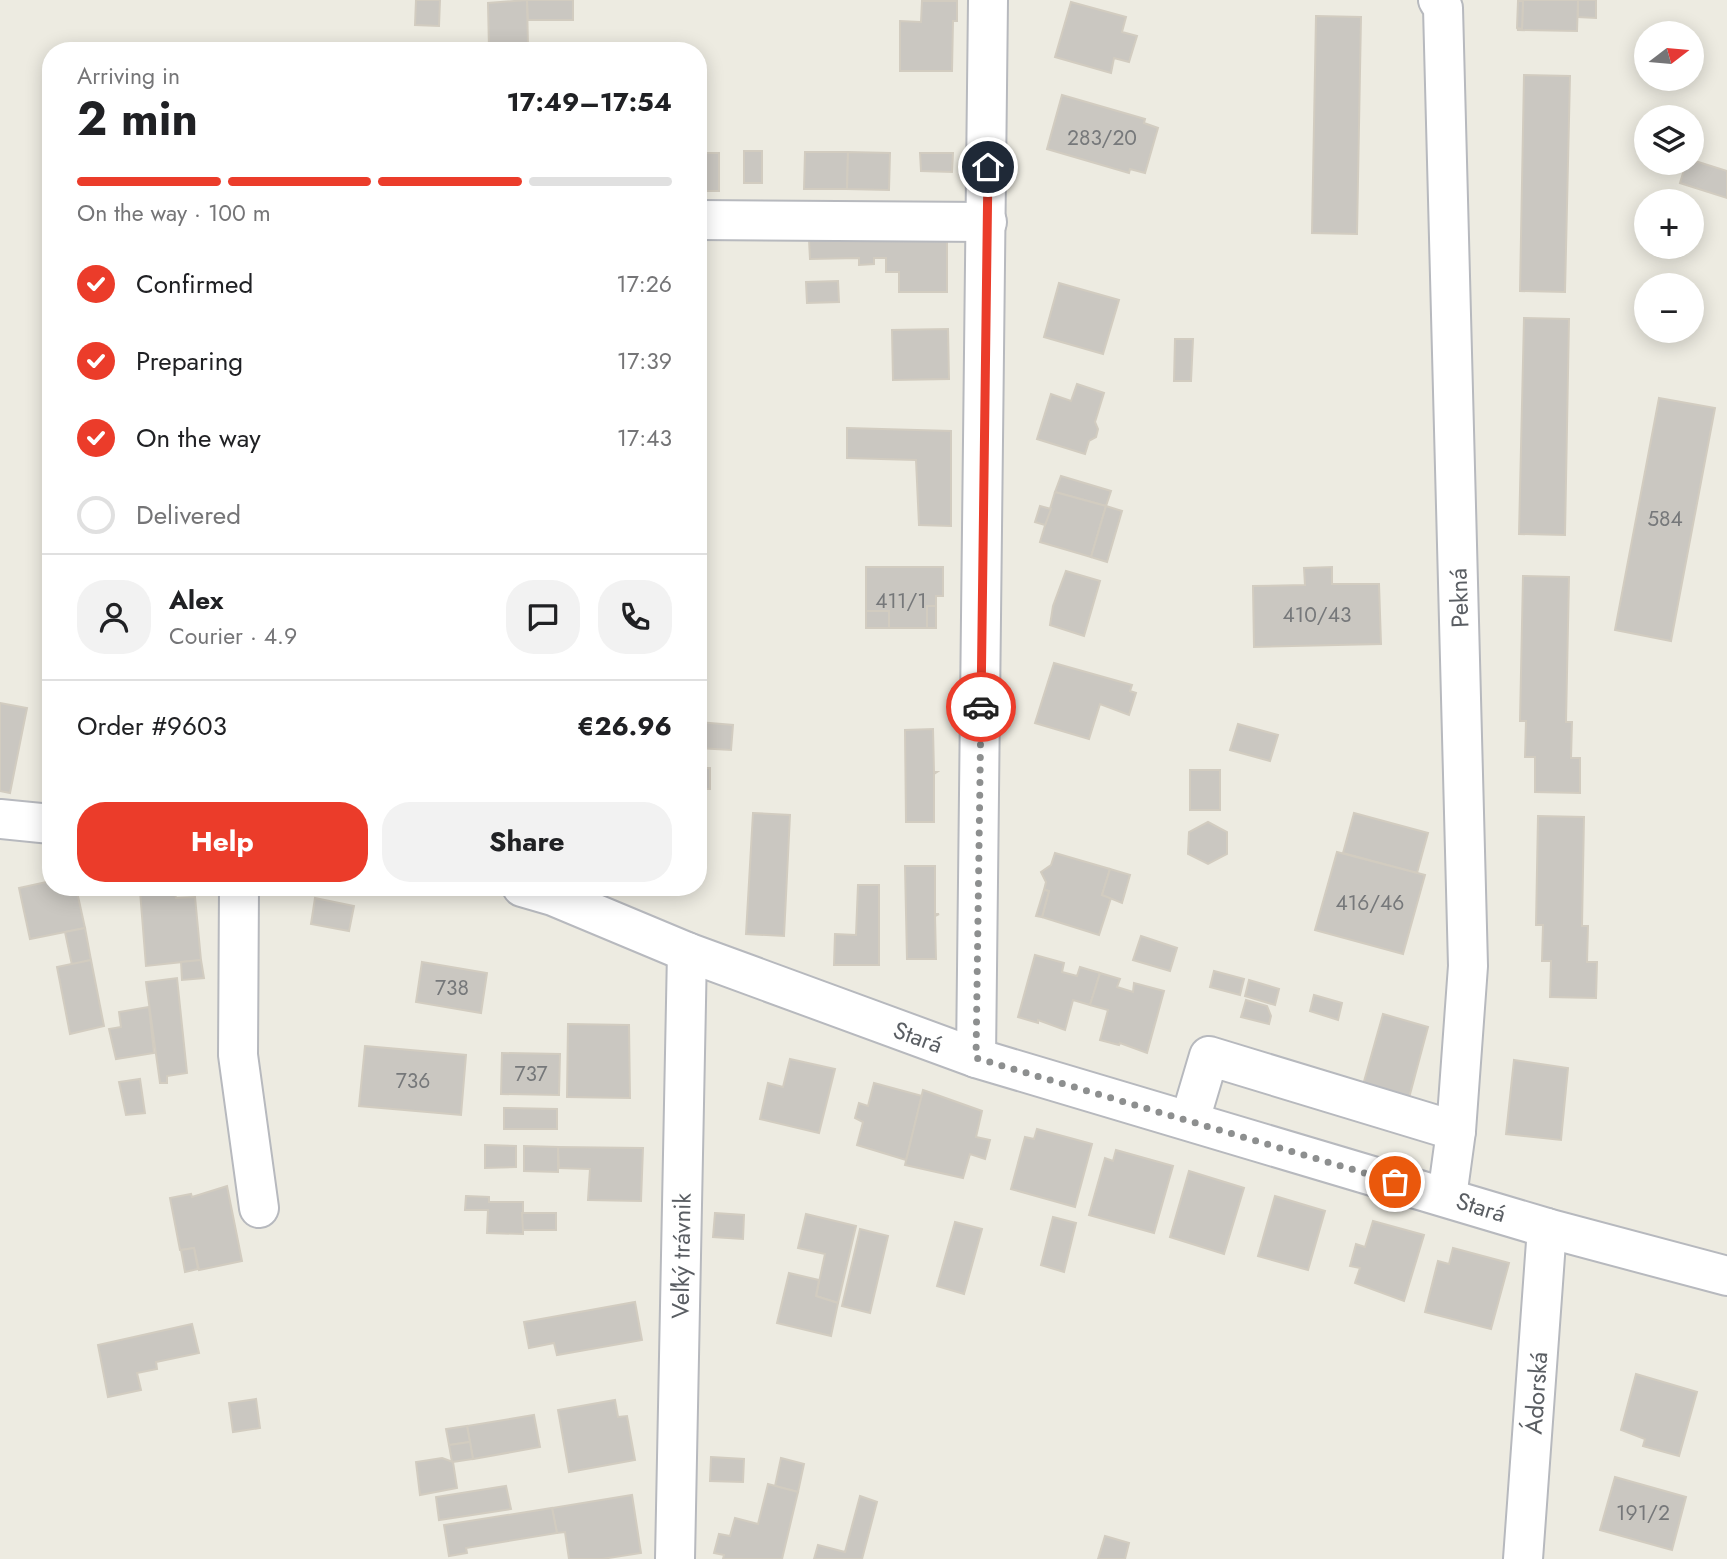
<!DOCTYPE html>
<html lang="en">
<head>
<meta charset="utf-8">
<style>
	:root { --surface:#fff; --page:#f2f2f2; --text:#202124; --muted:#757577; --line:#e0e0e0; --accent:#eb3c2a }
	body { margin:0; font-family:Jost,sans-serif; background:var(--page); color:var(--text); height:100vh; display:flex; flex-direction:column; font-size:26px; white-space:nowrap }
	* { box-sizing:border-box; margin:0 }
	p { font-size:23px; color:var(--muted) }
	.icon { flex:none; width:38px; height:38px; fill:none; stroke:currentColor; stroke-width:2; stroke-linecap:round; stroke-linejoin:round }
	.map { position:relative; flex:1; overflow:hidden }
	.drawer { position:absolute; left:42px; top:42px; width:665px; height:854px; display:flex; flex-direction:column; background:var(--surface); border-radius:28px; box-shadow:0 4px 18px #0003 }
	.drawer>* { flex:none }
	.needle { width:46px; rotate:74deg }
	.fabs { position:absolute; left:1634px; top:21px; display:grid; gap:14px }
	.fabs a { display:grid; place-items:center; width:70px; height:70px; border-radius:50%; background:var(--surface); box-shadow:0 4px 18px #0003; font-size:35px }
	.pin { position:absolute; display:grid; place-items:center; width:60px; height:60px; color:#fff; margin:-30px; border:4px solid #fff; border-radius:50%; box-shadow:0 2px 7px #0007 }
	.courier { position:absolute; display:grid; place-items:center; width:70px; height:70px; margin:-35px; border:5px solid #eb3c2a; border-radius:50%; background:#fff; color:#222; box-shadow:0 2px 9px #0007 }
	.overview em { font-style:normal; font-weight:700 }
	.overview div { display:flex; flex-direction:column-reverse }
	.overview { display:flex; align-items:center; justify-content:space-between; height:119px; padding:0 35px }
	h1 { font-size:46px; font-weight:700; line-height:52px }
	.bar { display:grid; grid-template-columns:repeat(4,1fr); gap:10px 7px; align-content:center; height:84px; padding:0 35px }
	.bar i { height:9px; border-radius:5px; background:var(--line) }
	.bar .current { background:var(--accent) }
	.bar p { grid-column:span 4 }
	.line { display:flex; align-items:center; gap:18px; padding:0 35px; border-top:2px solid var(--line) }
	.line div { flex:1 }
	.round { display:grid; place-items:center; flex:none; width:74px; height:74px; border-radius:28px; background:var(--page) }
	ol { padding:0 35px; list-style:none }
	li { display:flex; align-items:center; gap:21px; height:77px }
	li p { margin-inline-start:auto }
	li .icon { padding:7px; border-radius:50%; background:var(--accent); color:#fff; stroke-width:4 }
	li:last-child { color:var(--muted) }
	li i { width:38px; height:38px; border:4px solid var(--line); border-radius:50% }
	.cta { display:flex; gap:14px; margin-top:auto; padding:14px 35px }
	.cta a { flex:1; height:80px; border-radius:28px; background:var(--accent); color:#fff; font-size:28px; font-weight:700; line-height:80px; text-align:center }
	.cta a+a { background:var(--page); color:var(--text) }
	.map>svg:first-child { display:block }
	.building { fill:#cac7c1; stroke:#d2ccc0; stroke-width:2 }
	.lines { fill:none; stroke-linecap:round; stroke-linejoin:round }
	.minor-casing { stroke:#b7b9be; stroke-width:42 }
	.minor { stroke:#fff; stroke-width:38 }
	.done { stroke:#8d8f8f; stroke-width:7; stroke-dasharray:0 12.6 }
	.route { stroke:#eb3c2a; stroke-width:9 }
	.labels { text-anchor:middle; dominant-baseline:central; stroke-width:6; stroke-linejoin:round; paint-order:stroke }
	.number-label { font-size:21px; fill:#76787a }
	.street-label { font-size:24px; fill:#5a5e63; stroke:#fff }
</style>
</head>
<body>
<div class="map">
<svg width="1727" height="1559" viewBox="0 0 1727 1559">
	<rect width="100%" height="100%" fill="#edebe1"/>
	<g class="building">
		<path d="M416 0H440L439 26 415 25Z"/>
		<path d="M527 0 528 48 489 49 488 3Z"/>
		<path d="M527 0H573V20H528Z"/>
		<path d="M1578 0 1577 31 1517 30 1522 29 1523 1 1518 0Z"/>
		<path d="M1578 0H1596V18L1578 17Z"/>
		<path d="M922 1H957V21H953L952 71H900V21L921 22Z"/>
		<path d="M1518 1H1523L1522 29 1517 28Z"/>
		<path d="M1071 2 1126 17 1122 32 1137 36 1129 62 1114 58 1111 73 1055 57Z"/>
		<path d="M1316 16 1361 17 1357 234 1312 233Z"/>
		<path d="M1524 75 1570 76 1565 292 1520 291Z"/>
		<path d="M1062 95 1145 119 1144 123 1158 128 1145 173 1130 169 1129 173 1047 149Z"/>
		<rect x="744" y="151" width="18" height="32"/>
		<path d="M805 152H848L847 189H804Z"/>
		<path d="M848 152 890 153 889 190 847 189Z"/>
		<rect x="698" y="153" width="21" height="38"/>
		<path d="M920 153H953L952 172 921 171Z"/>
		<path d="M1692 160 1727 171V198L1680 183 1686 163H1692Z"/>
		<path d="M947 239V292H899V272H886V258H874V264L859 265V258L810 259 809 240Z"/>
		<path d="M838 281 839 302 807 303 806 282Z"/>
		<path d="M1059 283 1119 300 1103 354 1044 337Z"/>
		<path d="M1524 318 1569 319 1565 535 1519 534Z"/>
		<path d="M948 329 949 379 893 380 892 330Z"/>
		<path d="M1175 339H1193L1191 381H1174Z"/>
		<path d="M1077 384 1104 393 1095 422 1098 429 1096 437 1089 441 1085 454 1037 439 1051 394 1071 401Z"/>
		<path d="M1659 398 1715 408 1671 641 1615 630Z"/>
		<path d="M847 428 951 431V526L919 525 916 460 847 458Z"/>
		<path d="M1061 476 1111 491 1106 506 1055 492Z"/>
		<path d="M1055 492 1106 506 1091 557 1040 542Z"/>
		<path d="M1040 506 1051 509 1045 525 1035 522Z"/>
		<path d="M1106 506 1122 511 1107 562 1091 557Z"/>
		<path d="M866 567H943V596H936V606H927V628H889V611H866Z"/>
		<path d="M1332 567V584H1379L1381 644 1254 647 1253 586 1305 585 1304 568Z"/>
		<path d="M1066 571 1100 581 1084 636 1050 625 1053 606Z"/>
		<path d="M1523 576 1569 577 1566 722H1572L1571 758H1580V793L1535 792V757H1525L1526 721H1520Z"/>
		<rect x="927" y="606" width="9" height="22"/>
		<rect x="866" y="611" width="23" height="17"/>
		<path d="M1054 663 1132 685 1130 691 1136 693 1129 715 1100 704 1089 739 1035 723Z"/>
		<path d="M0 703 27 708 10 793 0 791Z"/>
		<path d="M698 722 733 725 731 750 698 748Z"/>
		<path d="M1238 724 1278 735 1270 761 1230 750Z"/>
		<path d="M933 729 934 772H937L934 774V822H906L905 730Z"/>
		<rect x="698" y="768" width="12" height="21"/>
		<rect x="1190" y="770" width="30" height="40"/>
		<path d="M753 813 790 815 784 936 746 934Z"/>
		<path d="M1354 813 1428 833 1417 873 1343 853Z"/>
		<path d="M1538 816 1584 817 1582 926H1588L1587 962H1597L1596 998 1550 997 1551 961H1542L1543 925H1536Z"/>
		<path d="M1208 822 1227 832V854L1208 864 1188 854 1189 832Z"/>
		<path d="M1337 852 1425 875 1403 954 1315 930Z"/>
		<path d="M1055 853 1110 869 1102 895 1111 898 1099 935 1042 917 1049 891 1044 890 1046 882 1041 872 1051 865Z"/>
		<path d="M905 866H935V914H939L935 916 936 959H907Z"/>
		<path d="M1110 869 1130 875 1122 903 1102 895Z"/>
		<path d="M51 881V887H76L85 928 30 939 19 888Z"/>
		<path d="M858 885H879V965H834L835 934 856 935Z"/>
		<path d="M174 890 176 898 195 897 201 960 146 966 140 891Z"/>
		<path d="M1044 890 1049 891 1042 917 1036 916Z"/>
		<path d="M315 898 354 906 349 931 311 924Z"/>
		<path d="M85 928 91 960 72 965 65 932Z"/>
		<path d="M1141 936 1177 948 1170 971 1133 960Z"/>
		<path d="M1035 955 1064 963 1062 972 1077 976 1080 967 1100 973 1090 1005 1073 1000 1065 1030 1038 1020V1023L1018 1017Z"/>
		<path d="M91 960 104 1026 70 1034 57 967Z"/>
		<path d="M201 960 204 978 182 980 181 962Z"/>
		<path d="M422 962 487 973 481 1013 416 1002Z"/>
		<path d="M1214 971 1244 979 1240 995 1210 987Z"/>
		<path d="M1100 973 1120 979 1117 987 1133 992 1134 983 1164 991 1147 1053 1120 1043 1119 1045 1100 1040 1108 1010 1090 1005Z"/>
		<path d="M177 978 187 1073 167 1076V1083H160L146 982Z"/>
		<path d="M1249 980 1279 989 1275 1005 1245 996Z"/>
		<path d="M1314 995 1342 1003 1338 1020 1310 1011Z"/>
		<path d="M1246 1000 1267 1006 1271 1016 1269 1024 1241 1017Z"/>
		<path d="M149 1007 154 1053 116 1059 109 1029 121 1027 119 1012Z"/>
		<path d="M1383 1014 1428 1027 1409 1098 1363 1085Z"/>
		<path d="M568 1024 629 1025 630 1098 567 1097Z"/>
		<path d="M365 1046 466 1055 461 1115 359 1106Z"/>
		<path d="M502 1053 560 1054 559 1095 501 1094Z"/>
		<path d="M790 1059 835 1069 819 1133 760 1119 768 1083 783 1087Z"/>
		<path d="M1514 1060 1568 1068 1561 1140 1506 1134Z"/>
		<path d="M140 1079 145 1113 126 1115 119 1082Z"/>
		<path d="M874 1083 922 1096 906 1160 857 1145 863 1122 855 1118 859 1103 868 1106Z"/>
		<path d="M923 1090 982 1111 976 1137 990 1140 985 1159 970 1154 963 1178 905 1165Z"/>
		<path d="M504 1108 557 1109V1129H504Z"/>
		<path d="M1037 1129 1092 1144 1075 1207 1011 1189 1025 1137 1034 1139Z"/>
		<path d="M485 1145 516 1146V1167L485 1168Z"/>
		<path d="M524 1146 558 1147V1172L524 1171Z"/>
		<path d="M558 1147 643 1148 641 1201 588 1200 590 1169 559 1168Z"/>
		<path d="M1116 1150 1173 1166 1154 1233 1089 1215 1105 1158 1113 1161Z"/>
		<path d="M1189 1171 1244 1188 1224 1254 1170 1237Z"/>
		<path d="M227 1186 242 1261 199 1270 194 1248 180 1250 170 1198 191 1194 192 1197Z"/>
		<path d="M466 1196 489 1197V1202H523V1234L487 1233 488 1210H465Z"/>
		<path d="M1275 1196 1325 1211 1308 1270 1258 1256Z"/>
		<path d="M522 1213H556V1230H523Z"/>
		<path d="M715 1213 744 1215 743 1239 713 1237Z"/>
		<path d="M806 1214 856 1226 838 1303 816 1296 825 1254 798 1248Z"/>
		<path d="M1053 1217 1076 1223 1064 1272 1041 1265Z"/>
		<path d="M1373 1221 1424 1235 1404 1301 1355 1283 1360 1268 1350 1266 1356 1244 1365 1247Z"/>
		<path d="M955 1222 982 1229 964 1294 937 1286Z"/>
		<path d="M860 1229 888 1236 870 1313 842 1306Z"/>
		<path d="M194 1248 198 1269 185 1272 181 1250Z"/>
		<path d="M1453 1248 1509 1263 1491 1329 1425 1312 1438 1261 1449 1264Z"/>
		<path d="M789 1273 819 1280 816 1296 838 1303 831 1336 777 1323Z"/>
		<path d="M635 1302 642 1340 557 1355 554 1343 529 1348 524 1322Z"/>
		<path d="M192 1324 199 1353 156 1362 157 1369 137 1373 141 1390 108 1397 98 1345Z"/>
		<path d="M1636 1374 1697 1392 1679 1456 1643 1446 1645 1439 1621 1430Z"/>
		<path d="M256 1399 260 1428 233 1432 229 1403Z"/>
		<path d="M615 1400 618 1417 627 1416 635 1460 569 1472 558 1410Z"/>
		<path d="M534 1415 540 1447 473 1459 467 1426Z"/>
		<path d="M467 1426 470 1442 449 1445 446 1429Z"/>
		<path d="M470 1442 473 1459 452 1462 449 1445Z"/>
		<path d="M711 1457 744 1459 743 1482 710 1481Z"/>
		<path d="M442 1458 453 1462 457 1488 420 1495 416 1462Z"/>
		<path d="M781 1458 804 1464 798 1492 775 1486Z"/>
		<path d="M1615 1477 1686 1497 1672 1550 1600 1530Z"/>
		<path d="M768 1484 798 1492 782 1559H723L724 1555 714 1553 719 1534 730 1536 735 1518 758 1524Z"/>
		<path d="M506 1486 511 1509 439 1520 436 1497Z"/>
		<path d="M632 1495 641 1553 602 1559H569L565 1532 557 1533 552 1508Z"/>
		<path d="M860 1496 877 1502 862 1559H814L818 1545 845 1552Z"/>
		<path d="M552 1508 557 1533 466 1548 467 1553 449 1556 444 1525Z"/>
		<path d="M1105 1536 1129 1543 1125 1559H1098Z"/>
	</g>
	<g class="lines">
		<g class="minor-casing">
			<g id="minor">
				<path d="M1438 0 1443 8 1468 966 1456 1131 1447 1197"/>
				<path d="M698 220 987 222"/>
				<path d="M0 819 51 824"/>
				<path d="M239 887 238 1055 259 1208"/>
				<path d="M522 887 553 896 687 952 976 1058 1547 1228 1727 1276"/>
				<path d="M976 1058 988 0"/>
				<path d="M1190 1120 1209 1056 1456 1131"/>
				<path d="M675 1559 687 952"/>
				<path d="M1523 1559 1547 1228"/>
			</g>
		</g>
		<use href="#minor" class="minor"/>
	</g>
	<g class="lines">
		<path class="done" d="M981 707 976 1058 1395 1182"/>
		<path class="route" d="M981 707 988 167"/>
	</g>
	<g class="labels">
		<g class="number-label">
			<text x="1102" y="138">283/20</text>
			<text x="1665" y="519">584</text>
			<text x="901" y="601">411/1</text>
			<text x="1317" y="615">410/43</text>
			<text x="1370" y="903">416/46</text>
			<text x="452" y="988">738</text>
			<text x="531" y="1074">737</text>
			<text x="413" y="1081">736</text>
			<text x="1643" y="1513">191/2</text>
		</g>
		<g class="street-label">
			<text transform="translate(1459 598) rotate(-92)">Pekná</text>
			<text transform="translate(918 1037) rotate(20)">Stará</text>
			<text transform="translate(1481 1207) rotate(17)">Stará</text>
			<text transform="translate(681 1256) rotate(-89)">Veľký trávnik</text>
			<text transform="translate(1536 1393) rotate(-86)">Ádorská</text>
		</g>
	</g>
</svg>
<div class="fabs">
<a><svg class="needle" viewBox="-14 -14 28 28"><path d="M0-13l5 13h-10z" fill="#e53935"/><path d="M0 13l5-13h-10z" fill="#757577"/></svg></a>
<a><svg class="icon" aria-label="layers" viewBox="0 0 24 24"><path d="M12 4l9 5-9 5-9-5zM3 14l9 5 9-5"/></svg></a>
<a>+</a>
<a>−</a>
</div>
<div class="pin" style="left:1395px;top:1182px;background:#ea580c"><svg class="icon" aria-label="bag" viewBox="0 0 24 24"><path d="M5 8h14l-1 12H6zM9 8a3 3 0 0 1 6 0"/></svg></div>
<div class="pin" style="left:988px;top:167px;background:#1f2937"><svg class="icon" aria-label="home" viewBox="0 0 24 24"><path d="M3 11l9-7 9 7M6 9v11h12V9"/></svg></div>
<div class="courier" style="left:981px;top:707px"><svg class="icon" aria-label="car" viewBox="0 0 24 24"><path d="M5 17H2v-5l4-1 3-4h7l3 4 3 1v5h-3M9 17h6M6 11h13"/><circle cx="7" cy="17" r="2"/><circle cx="17" cy="17" r="2"/></svg></div>
<section class="drawer">
<div class="overview"><div><h1>2 min</h1><p>Arriving in</p></div><em>17:49–17:54</em></div>
<div class="bar"><i class="current"></i><i class="current"></i><i class="current"></i><i></i><p>On the way · 100 m</p></div>
<ol>
<li><svg class="icon" aria-label="check" viewBox="0 0 24 24"><path d="M5 12l5 5 9-10"/></svg>Confirmed<p>17:26</p></li>
<li><svg class="icon" aria-label="check" viewBox="0 0 24 24"><path d="M5 12l5 5 9-10"/></svg>Preparing<p>17:39</p></li>
<li><svg class="icon" aria-label="check" viewBox="0 0 24 24"><path d="M5 12l5 5 9-10"/></svg>On the way<p>17:43</p></li>
<li><i></i>Delivered</li>
</ol>
<div class="line" style="height:126px"><a class="round"><svg class="icon" aria-label="person" viewBox="0 0 24 24"><circle cx="12" cy="8" r="4"/><path d="M4 21q1-7 8-7t8 7"/></svg></a><div><b>Alex</b><p>Courier · 4.9</p></div><a class="round"><svg class="icon" aria-label="chat" viewBox="0 0 24 24"><path d="M4 5h16v11H9l-5 4z"/></svg></a><a class="round"><svg class="icon" aria-label="phone" viewBox="0 0 24 24"><path d="M5 4h4l2 5-3 2q2 4 5 5l2-3 5 2v4C11 20 4 13 5 4z"/></svg></a></div>
<div class="line" style="height:91px"><div>Order #9603</div><b>€26.96</b></div>
<div class="cta"><a>Help</a><a>Share</a></div>
</section>
</div>
</body>
</html>
